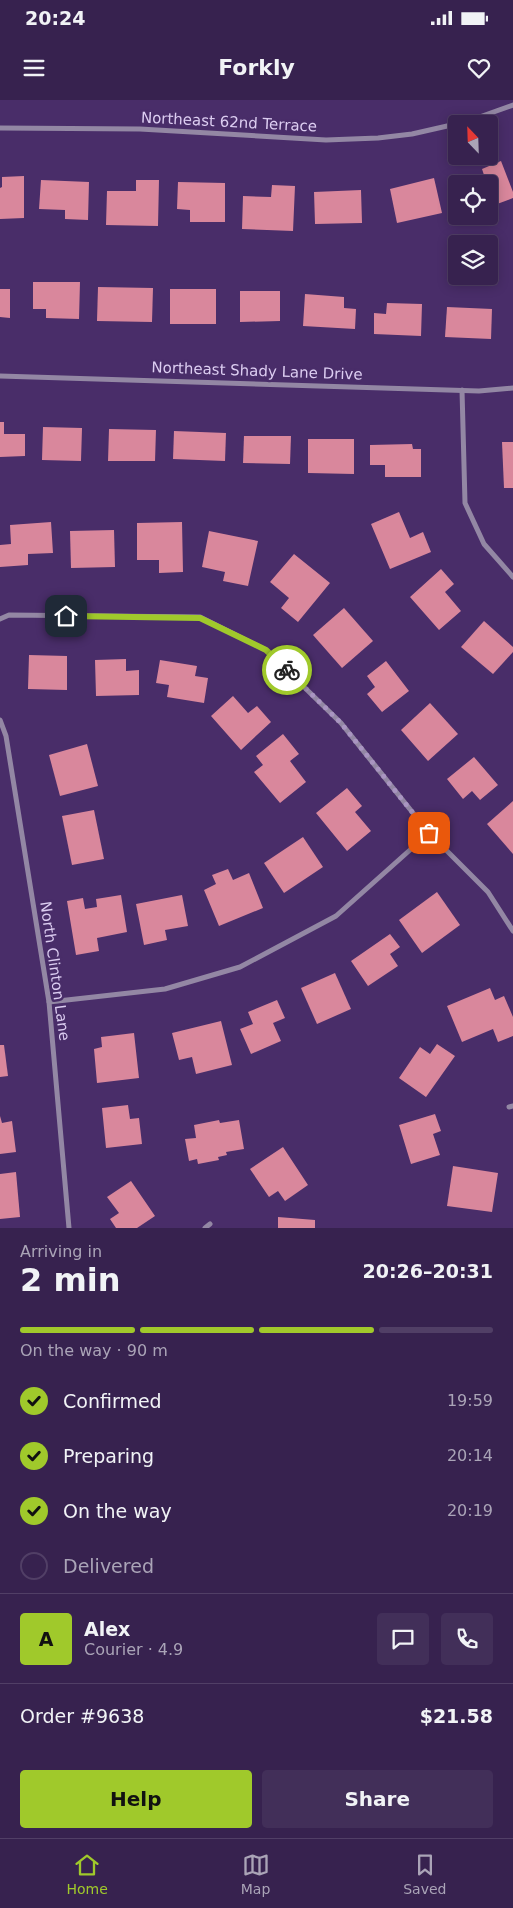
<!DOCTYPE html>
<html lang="en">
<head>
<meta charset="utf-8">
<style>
	:root { --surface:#37224f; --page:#422f59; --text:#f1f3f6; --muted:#aaa4b7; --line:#513f66; --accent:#a0c92b }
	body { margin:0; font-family:"DejaVu Sans",sans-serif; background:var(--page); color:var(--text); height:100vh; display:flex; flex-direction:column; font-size:19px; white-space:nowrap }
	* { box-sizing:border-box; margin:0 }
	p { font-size:16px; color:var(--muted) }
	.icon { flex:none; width:28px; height:28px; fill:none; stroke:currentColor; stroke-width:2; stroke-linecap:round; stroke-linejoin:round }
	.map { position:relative; height:1128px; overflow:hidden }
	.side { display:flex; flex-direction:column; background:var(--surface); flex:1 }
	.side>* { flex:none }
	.needle { width:32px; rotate:337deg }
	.fabs { position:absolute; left:448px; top:15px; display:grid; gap:10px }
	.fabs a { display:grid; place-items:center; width:50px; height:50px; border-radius:5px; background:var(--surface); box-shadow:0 2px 12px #0003,0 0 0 1px var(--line); font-size:25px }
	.pin { position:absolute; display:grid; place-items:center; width:42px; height:42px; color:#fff; margin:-21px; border-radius:10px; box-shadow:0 2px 8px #0006 }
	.courier { position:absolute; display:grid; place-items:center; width:50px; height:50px; margin:-25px; border:4px solid #a0c92b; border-radius:50%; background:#fff; color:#222; box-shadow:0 1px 6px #0007 }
	.headline em { font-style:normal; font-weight:700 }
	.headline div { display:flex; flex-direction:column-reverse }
	.headline { display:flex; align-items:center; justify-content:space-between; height:85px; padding:0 20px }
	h1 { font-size:32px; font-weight:700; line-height:38px }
	.bar { display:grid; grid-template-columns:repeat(4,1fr); gap:8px 5px; align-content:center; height:60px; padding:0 20px }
	.bar i { height:6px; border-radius:4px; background:var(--line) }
	.bar .selected { background:var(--accent) }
	.bar p { grid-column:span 4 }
	.line { display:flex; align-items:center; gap:12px; padding:0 20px; border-top:1px solid var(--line) }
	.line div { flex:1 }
	.round { display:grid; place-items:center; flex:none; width:52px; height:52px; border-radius:5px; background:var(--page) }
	ol { padding:0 20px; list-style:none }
	li { display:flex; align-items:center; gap:15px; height:55px }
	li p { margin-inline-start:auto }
	li .icon { padding:5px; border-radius:50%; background:var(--accent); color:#111; stroke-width:4 }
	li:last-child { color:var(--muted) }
	li i { width:28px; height:28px; border:2px solid var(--line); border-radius:50% }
	.cta { display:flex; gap:10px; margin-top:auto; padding:10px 20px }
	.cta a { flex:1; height:58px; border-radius:5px; background:var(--accent); color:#111; font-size:20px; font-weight:700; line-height:58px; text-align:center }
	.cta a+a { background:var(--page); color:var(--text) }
	.status { display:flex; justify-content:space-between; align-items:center; height:35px; padding:0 25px; background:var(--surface); direction:ltr }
	.status svg { height:14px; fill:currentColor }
	header { display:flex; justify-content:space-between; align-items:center; height:65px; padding:0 20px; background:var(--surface); font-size:22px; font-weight:700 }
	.dock { display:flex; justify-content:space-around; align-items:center; height:70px; border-top:1px solid var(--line); background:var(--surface); font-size:14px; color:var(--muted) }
	.dock a { display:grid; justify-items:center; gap:2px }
	.dock .selected { color:var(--accent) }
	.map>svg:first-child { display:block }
	.building { fill:#d9879c }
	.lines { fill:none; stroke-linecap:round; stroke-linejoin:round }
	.street { stroke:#9387a4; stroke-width:5 }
	.done { stroke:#a995c1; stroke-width:5; stroke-dasharray:0 9 }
	.route { stroke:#a0c92b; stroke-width:6 }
	.labels { text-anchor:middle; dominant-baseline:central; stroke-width:5; stroke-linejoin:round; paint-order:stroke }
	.street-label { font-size:15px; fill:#dccdf1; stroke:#492d69 }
</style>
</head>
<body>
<div class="status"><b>20:24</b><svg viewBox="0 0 49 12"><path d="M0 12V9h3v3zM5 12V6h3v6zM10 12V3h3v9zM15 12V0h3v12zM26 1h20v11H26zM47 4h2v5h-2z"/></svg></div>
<header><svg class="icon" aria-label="menu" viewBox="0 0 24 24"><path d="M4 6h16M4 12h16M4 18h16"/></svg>Forkly<svg class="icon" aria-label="heart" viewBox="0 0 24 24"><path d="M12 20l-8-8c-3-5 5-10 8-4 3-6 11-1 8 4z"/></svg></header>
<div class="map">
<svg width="513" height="1128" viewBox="0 0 513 1128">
	<rect width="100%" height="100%" fill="#492d69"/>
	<g class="building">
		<path d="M501 61 513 92V98L489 107V84H471L485 78 482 69Z"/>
		<path d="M24 76V118L0 119V88L2 87V77Z"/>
		<path d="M434 78 442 113 397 123 390 89Z"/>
		<path d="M41 80 89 82 88 120 65 119V110L39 109Z"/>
		<path d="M136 80H159L158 126 106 125 107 91H136Z"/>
		<path d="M178 82 225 83V122H190V110L177 109Z"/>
		<path d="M272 85 295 86 293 131 242 129 243 96 271 97Z"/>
		<path d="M361 90 362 123 315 124 314 92Z"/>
		<path d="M33 182H80L79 219 46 218V209H33Z"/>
		<path d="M98 187 153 188 152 222 97 221Z"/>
		<path d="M0 189H10V218L0 217Z"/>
		<rect x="170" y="189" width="46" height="35"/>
		<path d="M240 191H280V221L240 222Z"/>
		<path d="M305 194 344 197V208L356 209 355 229 303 226Z"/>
		<path d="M387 203 422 204 421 236 374 234V213L386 214Z"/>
		<path d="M447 207 492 209 491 239 445 237Z"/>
		<path d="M0 322H4V334H25V356L0 357Z"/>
		<path d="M43 327 82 328 81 361 42 360Z"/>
		<path d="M109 329 156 330 155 361H108Z"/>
		<path d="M174 331 226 333 225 361 173 359Z"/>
		<path d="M244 336H291L290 364 243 363Z"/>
		<path d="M308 339H354V374L308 373Z"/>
		<path d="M502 342H513V388H504Z"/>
		<path d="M412 344 413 349H421V377H385V365H370V345Z"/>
		<path d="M399 412 410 438 423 432 431 452 390 469 371 424Z"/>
		<path d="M51 422 53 453 28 454V465L0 467V445L11 444 10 425Z"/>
		<path d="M182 422 183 472 159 473V460H137V423Z"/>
		<path d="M114 430 115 467 71 468 70 431Z"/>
		<path d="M209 431 258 441 248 486 223 481 225 472 202 467Z"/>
		<path d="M294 454 330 483 298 522 281 508 289 498 270 482Z"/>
		<path d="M441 469 454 484 445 492 461 511 439 530 410 497Z"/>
		<path d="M344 508 373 541 342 568 313 535Z"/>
		<path d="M484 521 513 547V552L493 574 461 547Z"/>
		<path d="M29 555 67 556V590L28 589Z"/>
		<path d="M126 559V571L139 570V595L96 596 95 560Z"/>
		<path d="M160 560 197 566 195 576 208 578 204 603 167 597 169 585 156 583Z"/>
		<path d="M386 561 409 591 382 612 367 594 375 587 367 576Z"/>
		<path d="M233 596 248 613 257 606 271 622 241 650 211 616Z"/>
		<path d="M430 603 458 634 428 661 401 630Z"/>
		<path d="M283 634 299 654 290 661 306 682 280 703 254 672 263 665 256 656Z"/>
		<path d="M87 644 98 686 60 696 49 655Z"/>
		<path d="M474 657 498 685 480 700 472 691 463 699 447 679Z"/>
		<path d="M347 688 362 706 355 712 371 731 347 751 316 713Z"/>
		<path d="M513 701V754L487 724Z"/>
		<path d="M94 710 104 759 72 765 62 716Z"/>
		<path d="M303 737 323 767 284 793 264 763Z"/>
		<path d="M228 769 233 780 249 773 263 808 219 826 204 790 216 784 212 775Z"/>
		<path d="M437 792 460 825 422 853 399 820Z"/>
		<path d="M121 795 127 832 97 838 99 851 76 855 67 801 83 798 85 809 97 807 96 799Z"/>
		<path d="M182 795 188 826 165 830 167 840 144 845 136 804Z"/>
		<path d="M390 834 400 847 390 854 398 866 368 886 351 861Z"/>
		<path d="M335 873 351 909 317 924 301 888Z"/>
		<path d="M490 888 495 900 504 896 513 917V936L498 942 493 929 462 942 447 906Z"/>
		<path d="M277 900 285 918 273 923 281 941 251 954 240 929 253 924 248 912Z"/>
		<path d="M221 921 232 965 196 974 192 957 179 960 172 933Z"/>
		<path d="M134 933 139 978 97 983 94 949 102 947 101 937Z"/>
		<path d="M437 944 455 956 426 997 399 978 420 947 430 954Z"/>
		<path d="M0 945H4L8 976 0 977Z"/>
		<path d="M128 1005 130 1019 139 1018 142 1044 106 1048 102 1008Z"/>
		<path d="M435 1014 441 1031 433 1034 440 1055 411 1064 399 1025Z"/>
		<path d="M0 1016 2 1023 12 1021 16 1052 0 1054Z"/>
		<path d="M219 1020 220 1023 239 1020 244 1049 226 1052 227 1055 218 1057 219 1060 198 1064 197 1059 189 1061 185 1039 196 1038 194 1025Z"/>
		<path d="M283 1047 308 1085 285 1101 278 1091 269 1097 250 1069Z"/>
		<path d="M453 1066 498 1073 492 1112 447 1106Z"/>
		<path d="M16 1072 20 1117 0 1119V1074Z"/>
		<path d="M131 1081 155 1116 137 1128H116L110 1119 119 1113 107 1097Z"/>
		<path d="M278 1117 315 1120V1128H278Z"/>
	</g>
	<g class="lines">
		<g class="street">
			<path d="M460 24 513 5"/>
			<path d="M0 28 140 29 326 40 378 38 412 34 456 24"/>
			<path d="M0 276 479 291 513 288"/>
			<path d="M462 290 465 403 484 444 513 477"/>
			<path d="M0 519 9 515 200 517 266 550 341 623 429 733 488 792 513 831"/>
			<path d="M0 620 6 636 49 902 69 1128"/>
			<path d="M49 902 165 889 240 867 336 816 429 733"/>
			<path d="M509 1007 513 1006"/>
			<path d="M205 1128 210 1124"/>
		</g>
	</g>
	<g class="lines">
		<path class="done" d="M287 570 341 623 429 733"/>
		<path class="route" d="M66 516 200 518 266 550 287 570"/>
	</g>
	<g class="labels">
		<g class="street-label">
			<text transform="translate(229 22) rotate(3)">Northeast 62nd Terrace</text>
			<text transform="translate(257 271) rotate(2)">Northeast Shady Lane Drive</text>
			<text transform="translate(55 871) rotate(82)">North Clinton Lane</text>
		</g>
	</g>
</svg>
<div class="fabs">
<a><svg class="needle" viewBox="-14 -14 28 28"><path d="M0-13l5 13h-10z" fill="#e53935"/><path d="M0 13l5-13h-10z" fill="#aaa4b7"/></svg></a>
<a><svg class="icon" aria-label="locate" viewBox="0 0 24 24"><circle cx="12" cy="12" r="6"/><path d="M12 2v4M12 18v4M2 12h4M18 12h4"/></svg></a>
<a><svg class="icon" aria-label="layers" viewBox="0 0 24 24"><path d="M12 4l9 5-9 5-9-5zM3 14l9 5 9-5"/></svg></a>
</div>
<div class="pin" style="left:429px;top:733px;background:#ea580c"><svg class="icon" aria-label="bag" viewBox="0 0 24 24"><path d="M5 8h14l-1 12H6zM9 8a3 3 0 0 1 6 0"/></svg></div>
<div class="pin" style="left:66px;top:516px;background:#1f2937"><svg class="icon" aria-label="home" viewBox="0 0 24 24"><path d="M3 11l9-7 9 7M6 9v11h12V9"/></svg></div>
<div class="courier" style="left:287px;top:570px"><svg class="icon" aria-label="bike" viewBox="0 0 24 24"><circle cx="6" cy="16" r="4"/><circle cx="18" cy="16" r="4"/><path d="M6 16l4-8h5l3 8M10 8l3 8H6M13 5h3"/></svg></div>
</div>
<section class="side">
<div class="headline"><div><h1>2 min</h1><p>Arriving in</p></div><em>20:26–20:31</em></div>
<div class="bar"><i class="selected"></i><i class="selected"></i><i class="selected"></i><i></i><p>On the way · 90 m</p></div>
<ol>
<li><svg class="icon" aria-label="check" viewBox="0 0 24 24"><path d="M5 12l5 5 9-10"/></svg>Confirmed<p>19:59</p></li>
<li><svg class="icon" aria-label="check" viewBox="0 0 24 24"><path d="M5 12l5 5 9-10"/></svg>Preparing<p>20:14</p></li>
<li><svg class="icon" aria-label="check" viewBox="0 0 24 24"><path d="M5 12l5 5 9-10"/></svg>On the way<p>20:19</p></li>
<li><i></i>Delivered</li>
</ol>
<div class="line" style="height:90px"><b class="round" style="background:var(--accent);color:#111">A</b><div><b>Alex</b><p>Courier · 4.9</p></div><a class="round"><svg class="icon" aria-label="chat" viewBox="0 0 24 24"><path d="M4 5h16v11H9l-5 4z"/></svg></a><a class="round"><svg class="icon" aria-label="phone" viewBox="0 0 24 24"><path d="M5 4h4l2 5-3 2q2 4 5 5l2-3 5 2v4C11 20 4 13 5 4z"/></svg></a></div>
<div class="line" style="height:65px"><div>Order #9638</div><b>$21.58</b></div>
<div class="cta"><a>Help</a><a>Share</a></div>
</section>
<nav class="dock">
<a class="selected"><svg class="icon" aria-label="home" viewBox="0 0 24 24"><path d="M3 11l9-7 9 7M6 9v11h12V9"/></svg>Home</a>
<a><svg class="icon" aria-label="map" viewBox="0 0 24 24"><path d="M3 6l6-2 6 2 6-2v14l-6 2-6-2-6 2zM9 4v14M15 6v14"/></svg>Map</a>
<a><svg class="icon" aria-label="saved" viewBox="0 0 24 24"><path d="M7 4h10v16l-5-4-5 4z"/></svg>Saved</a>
</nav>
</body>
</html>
